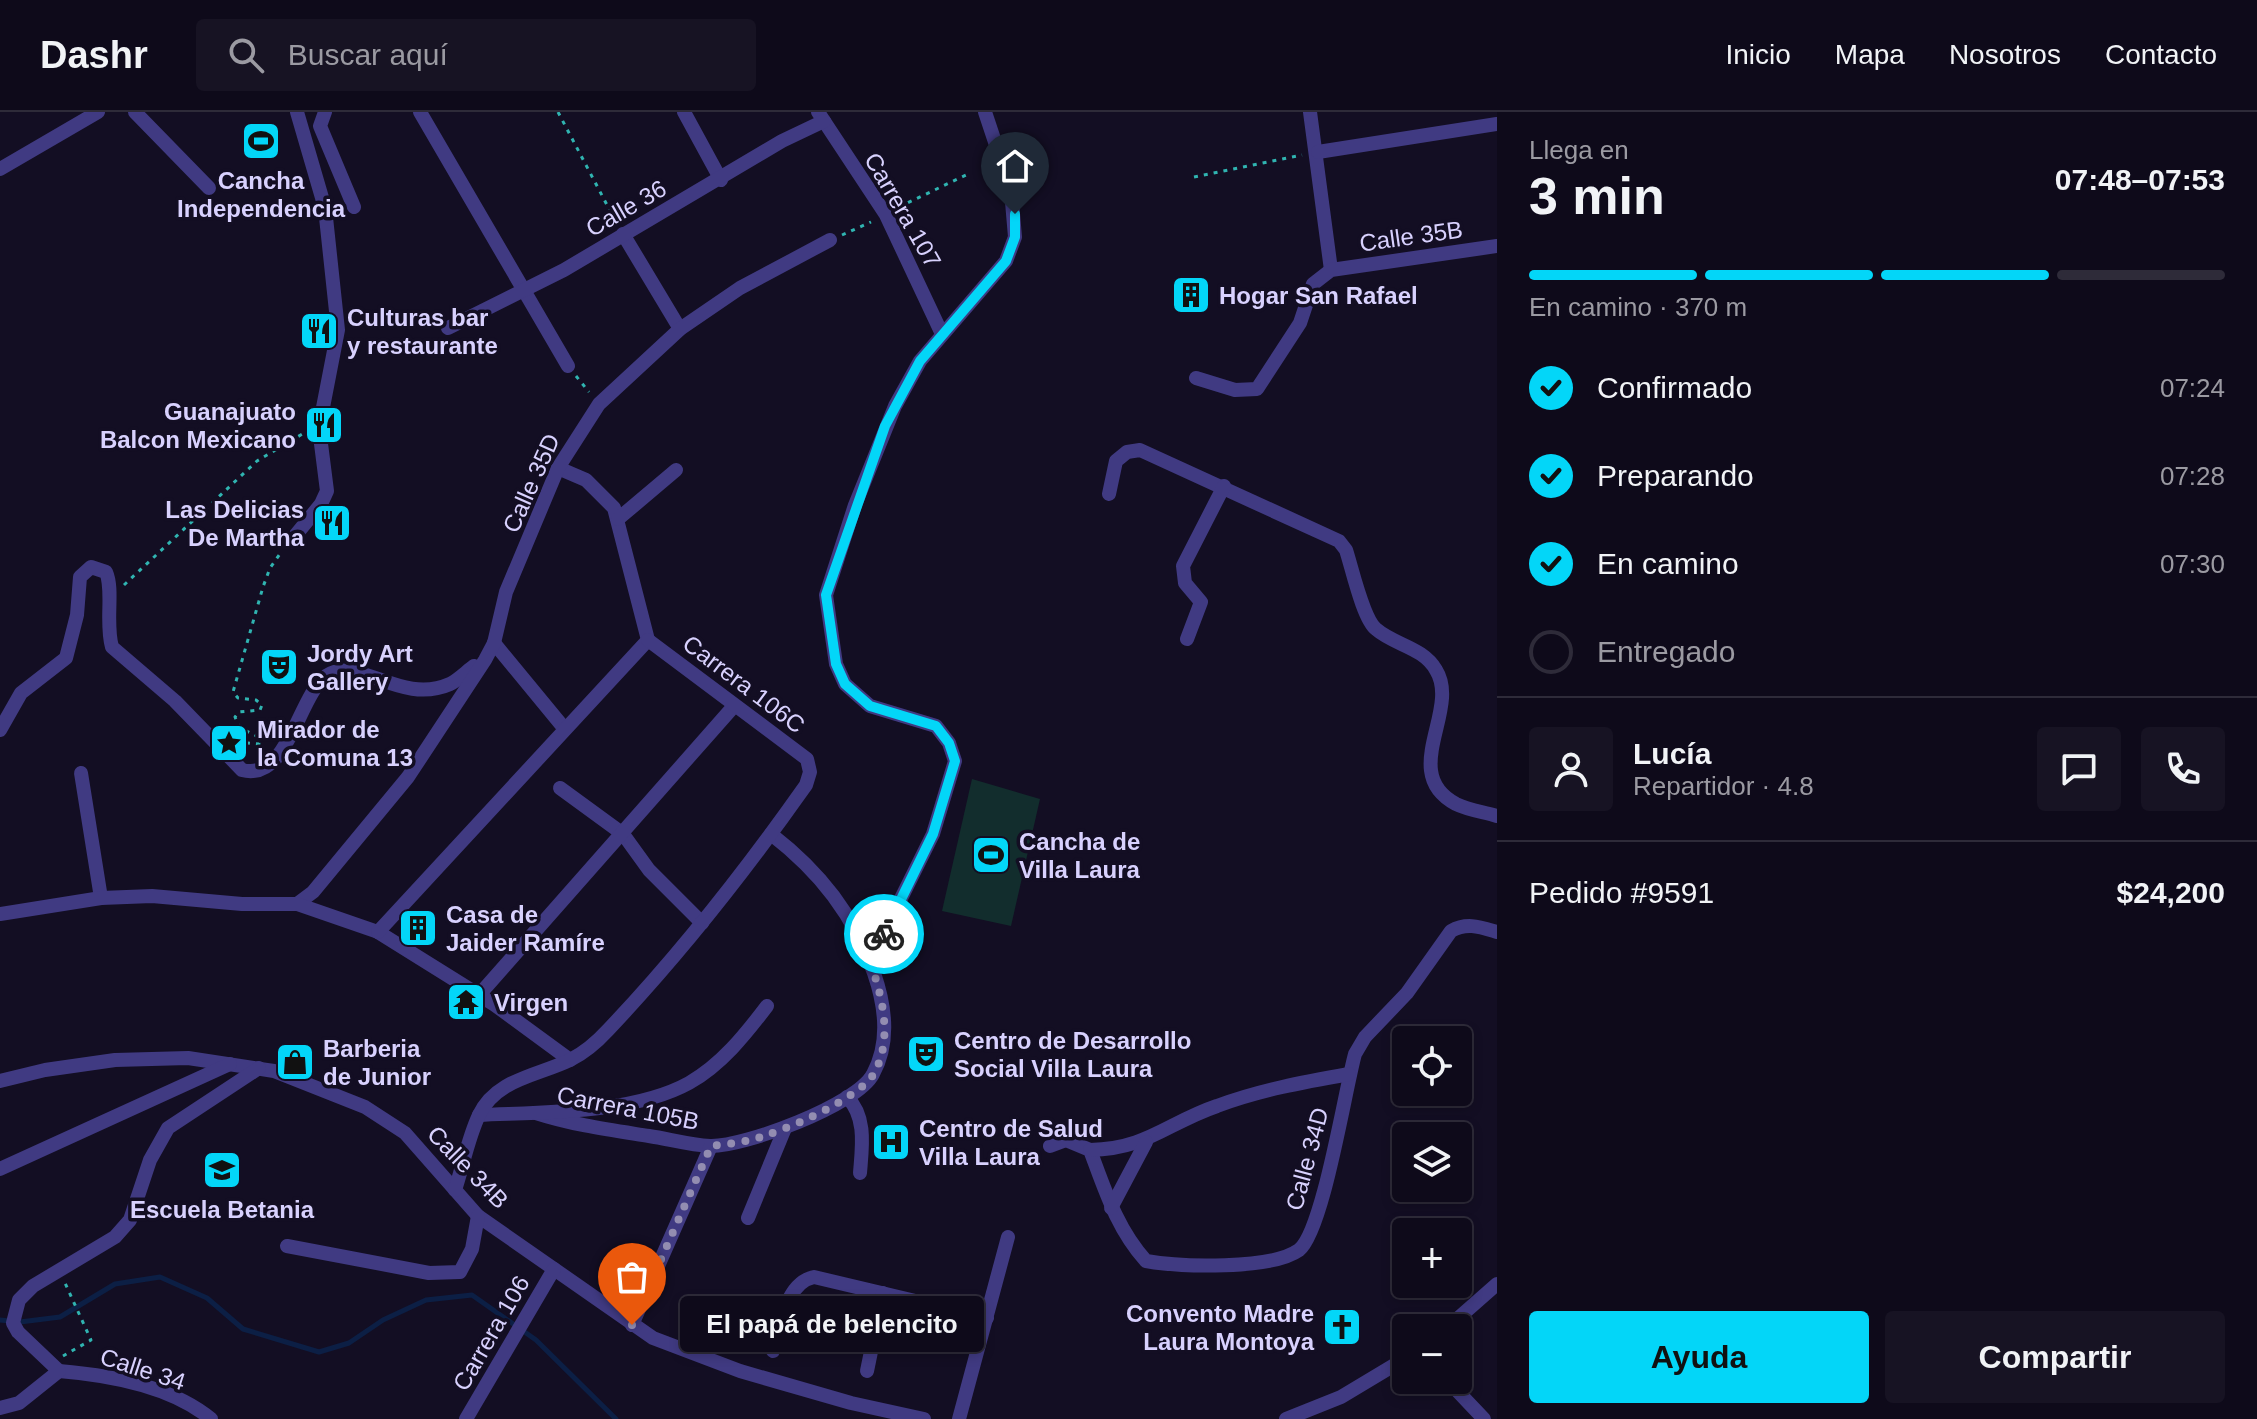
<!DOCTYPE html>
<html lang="es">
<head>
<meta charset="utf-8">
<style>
	:root { --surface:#0e0a1a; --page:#171323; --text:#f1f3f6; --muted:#9b9aa2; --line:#2e2b39; --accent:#03d6f8 }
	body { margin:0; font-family:Arial,sans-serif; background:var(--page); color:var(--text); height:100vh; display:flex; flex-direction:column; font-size:30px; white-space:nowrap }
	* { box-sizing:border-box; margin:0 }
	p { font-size:26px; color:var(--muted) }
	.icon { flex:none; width:44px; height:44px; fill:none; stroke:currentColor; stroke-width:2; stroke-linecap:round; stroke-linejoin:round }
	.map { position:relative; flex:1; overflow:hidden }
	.side { display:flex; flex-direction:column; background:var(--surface); width:760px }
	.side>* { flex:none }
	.fabs { position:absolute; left:1392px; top:914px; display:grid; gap:16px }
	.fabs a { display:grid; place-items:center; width:80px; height:80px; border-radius:8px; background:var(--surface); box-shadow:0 4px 12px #0003,0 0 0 2px var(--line); font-size:40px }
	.pin { position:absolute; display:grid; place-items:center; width:68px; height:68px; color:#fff; margin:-82px -34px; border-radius:50% 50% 50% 0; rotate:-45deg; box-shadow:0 0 8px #0007 }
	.pin .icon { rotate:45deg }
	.courier { position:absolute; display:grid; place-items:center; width:80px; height:80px; margin:-40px; border:6px solid #03d6f8; border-radius:50%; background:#fff; color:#222; box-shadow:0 2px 10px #0007 }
	.bubble { position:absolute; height:56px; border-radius:8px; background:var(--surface); box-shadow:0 4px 12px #0003,0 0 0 2px var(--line); font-size:26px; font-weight:600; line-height:56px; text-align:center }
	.head em { font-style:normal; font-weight:600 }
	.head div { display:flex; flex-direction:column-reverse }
	.head { display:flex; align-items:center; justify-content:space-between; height:136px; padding:0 32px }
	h1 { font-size:52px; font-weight:600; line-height:60px }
	.bar { display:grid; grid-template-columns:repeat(4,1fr); gap:12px 8px; align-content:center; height:96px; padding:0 32px }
	.bar i { height:10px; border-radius:6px; background:var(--line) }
	.bar .on { background:var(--accent) }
	.bar p { grid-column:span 4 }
	.line { display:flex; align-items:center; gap:20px; padding:0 32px; border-top:2px solid var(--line) }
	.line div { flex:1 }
	.round { display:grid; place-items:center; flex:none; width:84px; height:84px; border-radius:8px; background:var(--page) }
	ol { padding:0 32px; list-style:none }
	li { display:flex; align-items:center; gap:24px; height:88px }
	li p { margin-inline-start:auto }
	li .icon { padding:8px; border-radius:50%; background:var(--accent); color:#111; stroke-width:4 }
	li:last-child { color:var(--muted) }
	li i { width:44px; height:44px; border:4px solid var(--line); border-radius:50% }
	.action { display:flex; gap:16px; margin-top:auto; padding:16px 32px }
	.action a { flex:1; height:92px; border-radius:8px; background:var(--accent); color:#111; font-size:32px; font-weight:600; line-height:92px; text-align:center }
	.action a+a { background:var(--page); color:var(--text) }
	header { display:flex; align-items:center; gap:48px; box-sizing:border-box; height:112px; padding:0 40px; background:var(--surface); border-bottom:2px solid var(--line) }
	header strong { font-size:38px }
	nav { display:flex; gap:44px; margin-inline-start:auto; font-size:28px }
	.search { width:560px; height:72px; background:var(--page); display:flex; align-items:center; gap:20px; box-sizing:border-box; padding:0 28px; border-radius:8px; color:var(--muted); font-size:30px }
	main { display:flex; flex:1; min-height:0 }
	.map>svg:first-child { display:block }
	.green { fill:#122d2d }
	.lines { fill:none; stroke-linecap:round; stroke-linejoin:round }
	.stream { stroke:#0c1f45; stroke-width:5 }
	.path { stroke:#30b4b1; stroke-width:3; stroke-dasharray:4 6; stroke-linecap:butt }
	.minor { stroke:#403a82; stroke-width:14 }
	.done { stroke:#938db1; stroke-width:8; stroke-dasharray:0 14.4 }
	.route { stroke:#03d6f8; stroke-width:10 }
	.labels { text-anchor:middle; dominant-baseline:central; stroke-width:7; stroke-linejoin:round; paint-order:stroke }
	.poi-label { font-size:24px; font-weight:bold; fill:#d8d1fe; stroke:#130e23; text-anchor:start }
	.street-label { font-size:24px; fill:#d8d1fe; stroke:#130e23 }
</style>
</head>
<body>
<header>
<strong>Dashr</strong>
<div class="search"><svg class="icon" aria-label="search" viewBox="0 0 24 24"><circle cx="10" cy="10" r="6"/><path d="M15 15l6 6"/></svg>Buscar aquí</div>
<nav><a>Inicio</a><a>Mapa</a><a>Nosotros</a><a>Contacto</a></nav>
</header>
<main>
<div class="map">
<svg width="1497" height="1307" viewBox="0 0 1497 1307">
	<rect width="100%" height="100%" fill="#130e23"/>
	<path class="green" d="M972 667 1040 687 1011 814 942 799Z"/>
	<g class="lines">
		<path class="stream" d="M0 1208 20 1210 60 1205 115 1172 160 1165 207 1186 243 1217 319 1240 349 1231 383 1208 426 1188 472 1183 536 1228 616 1307"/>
		<g class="path">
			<path d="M558 0 616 110"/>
			<path d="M1194 65 1302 43"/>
			<path d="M899 95 968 62"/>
			<path d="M842 123 871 110"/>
			<path d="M576 264 589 280"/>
			<path d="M124 473 257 349 304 321"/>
			<path d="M236 630 259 632 257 624 240 616 235 605 239 600 260 598 262 593 256 588 238 586 233 580 263 475 270 456 282 439"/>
			<path d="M63 1244 91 1228 65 1171"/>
		</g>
		<g class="minor">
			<path d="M135 0 209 76"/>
			<path d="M325 0 320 14 354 95"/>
			<path d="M420 0 568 254"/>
			<path d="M684 0 721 68"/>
			<path d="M818 0 886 103 942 222"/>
			<path d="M1310 0 1331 158"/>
			<path d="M1318 40 1497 12"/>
			<path d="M0 57 98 0"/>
			<path d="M623 122 680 217"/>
			<path d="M448 216 564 158 782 29 824 9"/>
			<path d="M1196 266 1235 278 1257 277 1300 211 1313 172 1331 158 1497 134"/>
			<path d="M558 356 586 368 614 396 648 528"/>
			<path d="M1109 382 1116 349 1127 340 1140 338 1339 429 1346 438C1352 456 1363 507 1376 517 1394 533 1423 535 1436 558 1461 598 1398 661 1456 692 1468 698 1484 700 1497 704"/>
			<path d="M618 407 676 358"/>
			<path d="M290 430 321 392 327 379 319 316 338 218 325 96 297 0"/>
			<path d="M1187 527 1201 490 1185 471 1183 454 1224 374"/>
			<path d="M494 531 564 616"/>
			<path d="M0 618 21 581 66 546 77 503 80 465 91 455 106 460C114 478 105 511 112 535L175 589 242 658C288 670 298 585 326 564 357 542 400 594 450 572 458 568 467 559 474 554"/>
			<path d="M81 661 101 786"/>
			<path d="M560 676 623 722 649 758 702 811"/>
			<path d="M297 792 313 780 408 665 485 548 494 531 506 480 558 356 599 292 680 217 740 176 830 128"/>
			<path d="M0 802 101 786 152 784 242 792H297L378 820 495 893 570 948"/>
			<path d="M378 820 648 528"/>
			<path d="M870 849 933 722 955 649 949 631 936 614 870 594 845 572 836 552 826 483 855 393 895 294 920 249 1006 149 1015 125 1011 78 985 0"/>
			<path d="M479 883 734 594"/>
			<path d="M0 969 45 958 115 948 188 946 274 959 365 995 405 1021 478 1104 653 1226 740 1259 851 1291 924 1307"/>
			<path d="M847 985C867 1005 862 1035 860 1061"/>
			<path d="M536 1001C573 1013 611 1018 649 1024 669 1027 690 1033 710 1034 744 1035 857 993 873 962 890 931 885 893 874 861 854 803 820 760 771 722"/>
			<path d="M479 1003C542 1000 633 1002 689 971 721 953 745 923 767 894"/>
			<path d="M1050 1034 1066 1028 1090 1038C1105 1078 1117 1117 1146 1149 1180 1155 1271 1158 1299 1138 1323 1119 1345 978 1355 942L1365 925 1407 881 1451 819C1467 810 1480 815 1497 820"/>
			<path d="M1090 1038C1147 1037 1167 1011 1217 994 1260 978 1304 970 1349 962"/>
			<path d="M0 1057 230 952"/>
			<path d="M455 1078C463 1054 468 1026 479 1003 496 967 537 964 570 948 584 941 597 930 608 918 680 842 746 758 806 673L810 660 807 647 648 528"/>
			<path d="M1111 1096 1146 1030"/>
			<path d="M748 1106 785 1016"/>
			<path d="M287 1134 429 1161 460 1160 472 1137 478 1104"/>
			<path d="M632 1213 711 1034"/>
			<path d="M1447 1216 1497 1172"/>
			<path d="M773 1239C781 1214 785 1171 814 1165L987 1206"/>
			<path d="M59 1259C109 1263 171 1274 211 1307"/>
			<path d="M867 1259 883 1181"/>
			<path d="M1447 1268 1484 1307"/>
			<path d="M0 1296 19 1291 59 1259 18 1220 13 1211 19 1188 33 1174 115 1125 130 1108 150 1048 168 1016 259 956"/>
			<path d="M466 1307 554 1157"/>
			<path d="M959 1307 1008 1125"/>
			<path d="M1286 1307 1341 1285 1406 1246"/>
		</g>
	</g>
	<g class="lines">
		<path class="done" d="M632 1213 711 1034C725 1032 740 1031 754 1027 782 1020 858 987 873 963 894 928 882 884 870 849L884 822"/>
		<path class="route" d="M884 822 933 722 955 649 949 631 936 614 870 594 845 572 836 552 826 483 885 314 920 249 1006 149 1015 125V102"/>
	</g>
	<defs>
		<g id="stadium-square" transform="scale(2)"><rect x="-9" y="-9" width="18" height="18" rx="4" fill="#03d6f8" stroke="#130e23"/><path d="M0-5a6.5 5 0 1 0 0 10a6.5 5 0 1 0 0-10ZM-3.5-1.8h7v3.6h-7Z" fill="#111"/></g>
		<g id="building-square" transform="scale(2)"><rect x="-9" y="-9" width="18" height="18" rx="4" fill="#03d6f8" stroke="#130e23"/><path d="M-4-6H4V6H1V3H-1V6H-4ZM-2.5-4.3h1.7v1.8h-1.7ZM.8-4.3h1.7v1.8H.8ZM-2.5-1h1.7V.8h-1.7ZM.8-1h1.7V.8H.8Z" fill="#111"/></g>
		<g id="restaurant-square" transform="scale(2)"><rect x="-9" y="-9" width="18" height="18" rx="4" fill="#03d6f8" stroke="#130e23"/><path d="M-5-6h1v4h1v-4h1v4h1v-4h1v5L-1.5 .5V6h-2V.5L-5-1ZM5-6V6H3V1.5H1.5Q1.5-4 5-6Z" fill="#111"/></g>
		<g id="theatre-square" transform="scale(2)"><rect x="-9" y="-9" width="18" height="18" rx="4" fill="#03d6f8" stroke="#130e23"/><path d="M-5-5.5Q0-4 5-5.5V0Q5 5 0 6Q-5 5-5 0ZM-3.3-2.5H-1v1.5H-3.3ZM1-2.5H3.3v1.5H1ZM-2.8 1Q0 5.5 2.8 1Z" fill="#111"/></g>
		<g id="sight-square" transform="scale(2)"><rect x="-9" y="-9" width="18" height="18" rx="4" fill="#03d6f8" stroke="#130e23"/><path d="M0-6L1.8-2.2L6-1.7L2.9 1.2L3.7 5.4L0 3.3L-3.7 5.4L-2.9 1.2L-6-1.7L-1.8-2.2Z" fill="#111"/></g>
		<g id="temple-square" transform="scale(2)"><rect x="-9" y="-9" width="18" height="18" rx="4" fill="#03d6f8" stroke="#130e23"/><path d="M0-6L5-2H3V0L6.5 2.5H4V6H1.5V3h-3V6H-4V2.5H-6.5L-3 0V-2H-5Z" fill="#111"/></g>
		<g id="shop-square" transform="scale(2)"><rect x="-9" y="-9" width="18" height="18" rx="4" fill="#03d6f8" stroke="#130e23"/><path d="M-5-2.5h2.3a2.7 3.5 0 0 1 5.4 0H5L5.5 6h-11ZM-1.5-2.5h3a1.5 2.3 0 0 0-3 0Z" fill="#111"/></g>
		<g id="hospital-square" transform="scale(2)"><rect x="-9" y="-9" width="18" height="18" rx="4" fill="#03d6f8" stroke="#130e23"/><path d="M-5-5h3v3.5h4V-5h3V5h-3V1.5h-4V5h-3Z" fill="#111"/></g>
		<g id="school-square" transform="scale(2)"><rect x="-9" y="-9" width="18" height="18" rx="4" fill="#03d6f8" stroke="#130e23"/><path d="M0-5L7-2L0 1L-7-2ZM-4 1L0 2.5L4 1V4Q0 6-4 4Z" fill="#111"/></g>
		<g id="church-square" transform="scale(2)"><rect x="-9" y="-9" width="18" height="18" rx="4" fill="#03d6f8" stroke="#130e23"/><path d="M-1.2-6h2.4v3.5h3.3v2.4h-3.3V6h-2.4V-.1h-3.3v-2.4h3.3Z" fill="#111"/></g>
	</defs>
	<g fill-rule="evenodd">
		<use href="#stadium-square" x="261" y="29"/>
		<use href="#building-square" x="1191" y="183"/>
		<use href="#restaurant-square" x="319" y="219"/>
		<use href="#restaurant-square" x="324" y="313"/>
		<use href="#restaurant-square" x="332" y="411"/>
		<use href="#theatre-square" x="279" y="555"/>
		<use href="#sight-square" x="229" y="631"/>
		<use href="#stadium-square" x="991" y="743"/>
		<use href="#building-square" x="418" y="816"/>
		<use href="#temple-square" x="466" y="890"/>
		<use href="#theatre-square" x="926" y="942"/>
		<use href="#shop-square" x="295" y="950"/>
		<use href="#hospital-square" x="891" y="1030"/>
		<use href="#school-square" x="222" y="1058"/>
		<use href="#church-square" x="1342" y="1215"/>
	</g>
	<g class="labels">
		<g class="poi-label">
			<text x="261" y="68" text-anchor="middle">Cancha<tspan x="261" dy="28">Independencia</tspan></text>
			<text x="1219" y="183">Hogar San Rafael</text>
			<text x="347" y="205">Culturas bar<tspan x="347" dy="28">y restaurante</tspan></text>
			<text x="296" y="299" text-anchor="end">Guanajuato<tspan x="296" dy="28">Balcon Mexicano</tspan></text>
			<text x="304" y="397" text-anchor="end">Las Delicias<tspan x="304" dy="28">De Martha</tspan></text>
			<text x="307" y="541">Jordy Art<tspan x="307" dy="28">Gallery</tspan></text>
			<text x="257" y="617">Mirador de<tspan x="257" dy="28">la Comuna 13</tspan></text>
			<text x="1019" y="729">Cancha de<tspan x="1019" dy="28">Villa Laura</tspan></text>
			<text x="446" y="802">Casa de<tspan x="446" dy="28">Jaider Ramíre</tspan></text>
			<text x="494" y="890">Virgen</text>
			<text x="954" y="928">Centro de Desarrollo<tspan x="954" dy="28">Social Villa Laura</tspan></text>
			<text x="323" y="936">Barberia<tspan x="323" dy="28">de Junior</tspan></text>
			<text x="919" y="1016">Centro de Salud<tspan x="919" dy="28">Villa Laura</tspan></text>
			<text x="222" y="1097" text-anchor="middle">Escuela Betania</text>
			<text x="1314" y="1201" text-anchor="end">Convento Madre<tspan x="1314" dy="28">Laura Montoya</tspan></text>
		</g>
		<g class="street-label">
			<text transform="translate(626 96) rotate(-30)">Calle 36</text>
			<text transform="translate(903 98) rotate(60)">Carrera 107</text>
			<text transform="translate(1411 124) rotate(-8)">Calle 35B</text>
			<text transform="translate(531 371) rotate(-66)">Calle 35D</text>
			<text transform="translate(744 572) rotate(37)">Carrera 106C</text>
			<text transform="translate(628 996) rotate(11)">Carrera 105B</text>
			<text transform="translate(1307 1047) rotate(-75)">Calle 34D</text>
			<text transform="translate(468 1055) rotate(46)">Calle 34B</text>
			<text transform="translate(491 1221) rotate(-60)">Carrera 106</text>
			<text transform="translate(143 1257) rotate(18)">Calle 34</text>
		</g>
	</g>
</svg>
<div class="fabs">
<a><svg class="icon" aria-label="locate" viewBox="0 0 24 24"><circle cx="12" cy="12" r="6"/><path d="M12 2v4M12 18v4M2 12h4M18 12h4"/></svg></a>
<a><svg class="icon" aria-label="layers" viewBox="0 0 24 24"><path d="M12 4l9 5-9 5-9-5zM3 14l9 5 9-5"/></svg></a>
<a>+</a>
<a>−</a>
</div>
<div class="pin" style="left:632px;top:1213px;background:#ea580c"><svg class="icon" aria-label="bag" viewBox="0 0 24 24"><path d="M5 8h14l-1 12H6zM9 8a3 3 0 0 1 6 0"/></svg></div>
<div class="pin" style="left:1015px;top:102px;background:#1f2937"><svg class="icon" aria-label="home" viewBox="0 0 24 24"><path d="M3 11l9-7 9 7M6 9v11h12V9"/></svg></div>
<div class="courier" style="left:884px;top:822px"><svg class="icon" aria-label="bike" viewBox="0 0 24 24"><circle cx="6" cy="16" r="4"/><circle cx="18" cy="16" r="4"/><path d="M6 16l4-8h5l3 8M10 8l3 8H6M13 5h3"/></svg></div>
<div class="bubble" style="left:680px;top:1184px;width:304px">El papá de belencito</div>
</div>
<section class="side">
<div class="head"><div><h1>3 min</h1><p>Llega en</p></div><em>07:48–07:53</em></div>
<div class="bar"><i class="on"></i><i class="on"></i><i class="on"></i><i></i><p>En camino · 370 m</p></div>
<ol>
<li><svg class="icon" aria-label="check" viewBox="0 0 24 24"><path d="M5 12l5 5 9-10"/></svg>Confirmado<p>07:24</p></li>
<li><svg class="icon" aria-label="check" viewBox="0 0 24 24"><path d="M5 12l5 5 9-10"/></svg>Preparando<p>07:28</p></li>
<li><svg class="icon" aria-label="check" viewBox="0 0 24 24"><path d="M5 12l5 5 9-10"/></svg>En camino<p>07:30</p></li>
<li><i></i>Entregado</li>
</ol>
<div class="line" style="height:144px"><a class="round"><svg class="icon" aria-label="person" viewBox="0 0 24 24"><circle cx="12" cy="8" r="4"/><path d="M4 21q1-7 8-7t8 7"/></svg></a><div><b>Lucía</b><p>Repartidor · 4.8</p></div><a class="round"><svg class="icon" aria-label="chat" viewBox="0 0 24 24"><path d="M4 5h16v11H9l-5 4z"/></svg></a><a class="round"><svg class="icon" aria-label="phone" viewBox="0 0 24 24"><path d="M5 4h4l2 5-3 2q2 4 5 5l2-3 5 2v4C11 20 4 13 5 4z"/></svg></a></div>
<div class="line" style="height:104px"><div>Pedido #9591</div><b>$24,200</b></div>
<div class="action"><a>Ayuda</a><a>Compartir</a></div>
</section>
</main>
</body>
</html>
